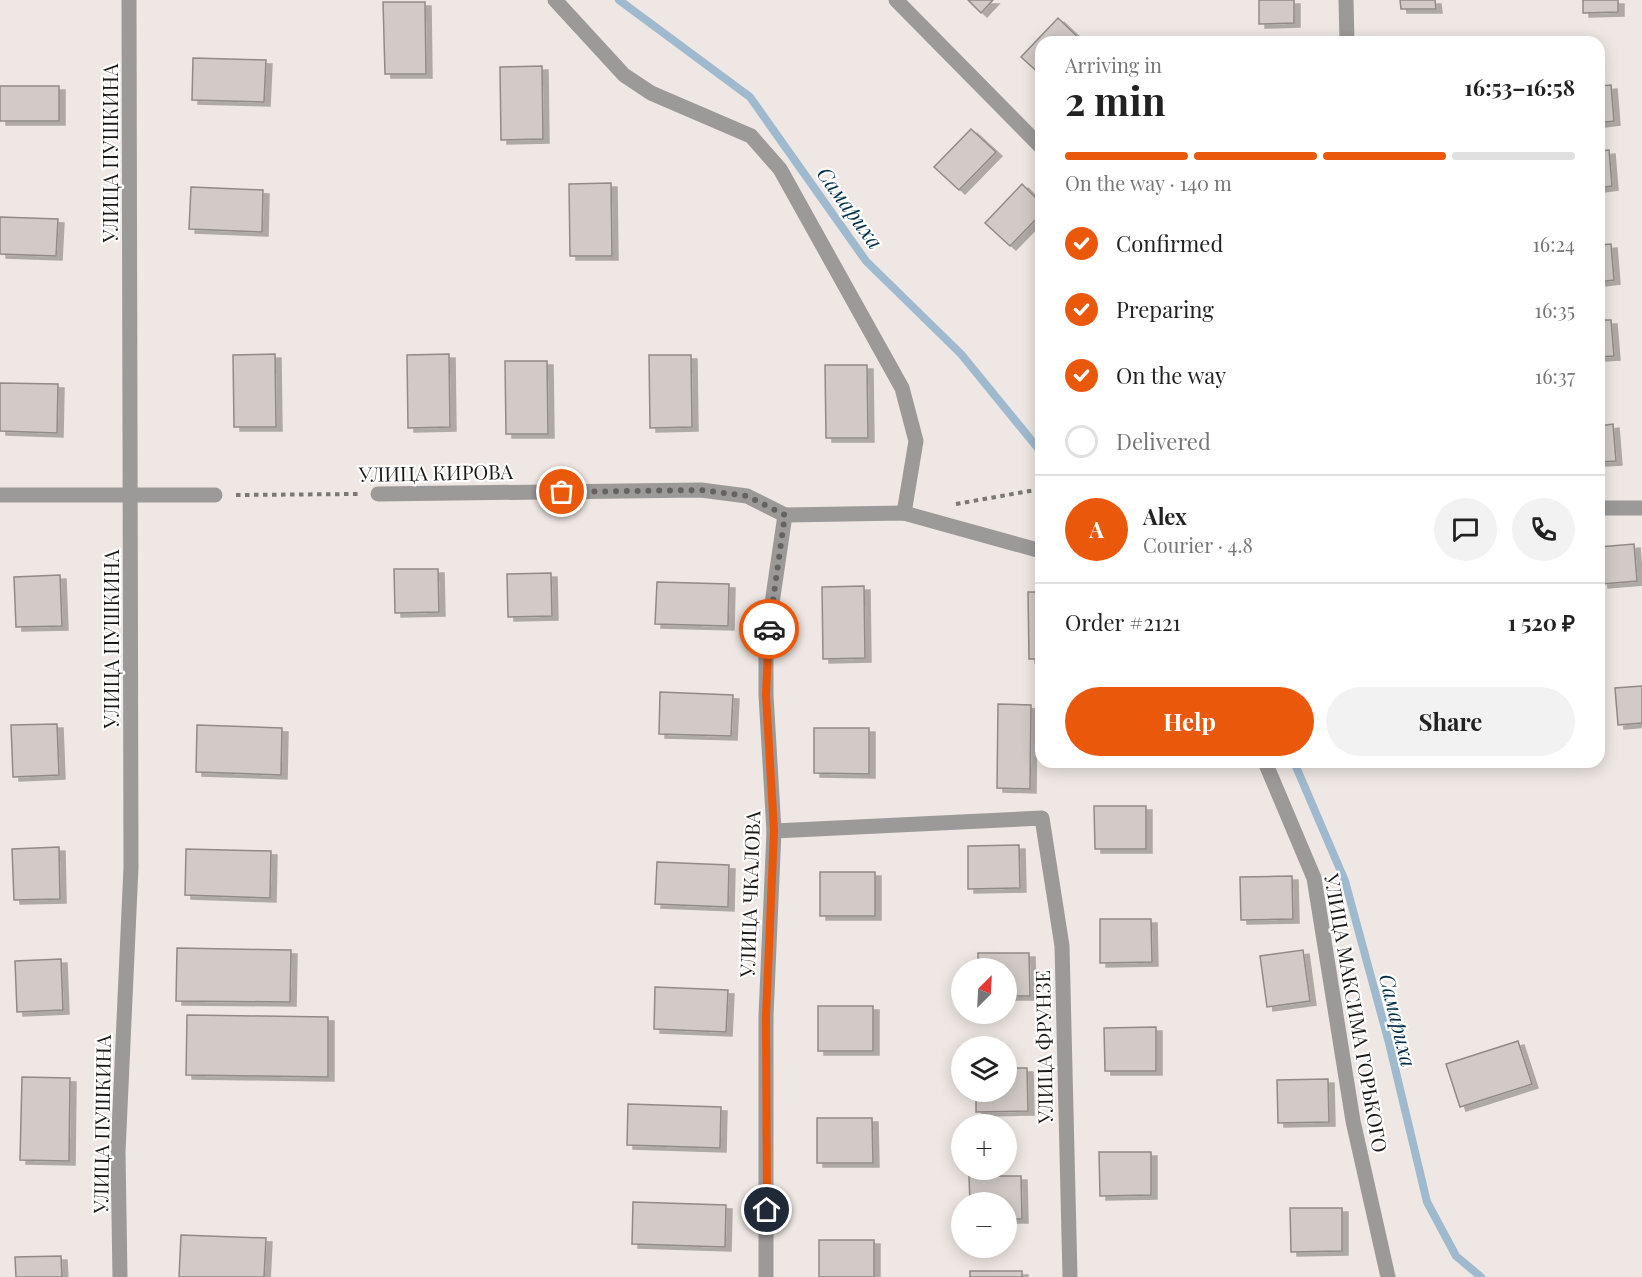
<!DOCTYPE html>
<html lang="en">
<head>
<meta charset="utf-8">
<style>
	:root { --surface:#fff; --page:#f2f2f2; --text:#222; --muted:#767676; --line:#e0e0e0; --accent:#ea580c }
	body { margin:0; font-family:"Playfair Display",serif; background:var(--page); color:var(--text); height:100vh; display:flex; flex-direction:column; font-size:22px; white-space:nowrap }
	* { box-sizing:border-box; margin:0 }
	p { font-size:20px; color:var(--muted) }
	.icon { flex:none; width:33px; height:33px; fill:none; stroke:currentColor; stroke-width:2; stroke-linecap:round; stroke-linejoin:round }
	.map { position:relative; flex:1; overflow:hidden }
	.panel { position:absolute; left:1035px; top:36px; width:570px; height:732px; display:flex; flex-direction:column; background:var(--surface); border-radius:18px; box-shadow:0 3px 15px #0003 }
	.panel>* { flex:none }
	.needle { width:39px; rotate:24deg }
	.controls { position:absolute; left:951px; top:958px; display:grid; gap:12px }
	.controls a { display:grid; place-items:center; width:66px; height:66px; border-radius:50%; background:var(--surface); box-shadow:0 3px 15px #0003; font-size:30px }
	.pin { position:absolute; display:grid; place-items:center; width:51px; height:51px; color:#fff; margin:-26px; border:3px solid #fff; border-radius:50%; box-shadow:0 2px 6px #0007 }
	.courier { position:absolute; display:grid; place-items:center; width:60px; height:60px; margin:-30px; border:4px solid #ea580c; border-radius:50%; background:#fff; color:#222; box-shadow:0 2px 8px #0007 }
	.headline em { font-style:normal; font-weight:700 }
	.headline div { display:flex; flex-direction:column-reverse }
	.headline { display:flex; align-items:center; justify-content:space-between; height:102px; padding:0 30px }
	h1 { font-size:39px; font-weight:700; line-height:45px }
	.bar { display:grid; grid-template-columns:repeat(4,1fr); gap:9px 6px; align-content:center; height:72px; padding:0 30px }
	.bar i { height:8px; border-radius:4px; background:var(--line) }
	.bar .current { background:var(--accent) }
	.bar p { grid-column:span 4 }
	.line { display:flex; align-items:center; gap:15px; padding:0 30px; border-top:2px solid var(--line) }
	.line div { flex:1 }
	.round { display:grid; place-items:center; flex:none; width:63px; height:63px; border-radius:32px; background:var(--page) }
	ol { padding:0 30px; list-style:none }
	li { display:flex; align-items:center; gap:18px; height:66px }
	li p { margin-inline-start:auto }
	li .icon { padding:6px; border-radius:50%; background:var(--accent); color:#fff; stroke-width:4 }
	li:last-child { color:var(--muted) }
	li i { width:33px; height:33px; border:3px solid var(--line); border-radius:50% }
	.cta { display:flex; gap:12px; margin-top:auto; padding:12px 30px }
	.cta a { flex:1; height:69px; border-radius:36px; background:var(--accent); color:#fff; font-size:24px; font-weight:700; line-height:69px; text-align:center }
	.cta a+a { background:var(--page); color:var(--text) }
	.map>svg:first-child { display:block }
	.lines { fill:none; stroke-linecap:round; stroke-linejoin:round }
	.stream { stroke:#9fbace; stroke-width:8 }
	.building { fill:#d1cac7; stroke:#918b88; stroke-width:1.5; filter:url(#shadow) }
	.path { stroke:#7b7774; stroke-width:4; stroke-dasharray:4.5 4.5; stroke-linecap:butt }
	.lane { stroke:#9c9999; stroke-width:15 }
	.street { stroke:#9c9999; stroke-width:15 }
	.done { stroke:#666260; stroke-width:6; stroke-dasharray:0 10.8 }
	.route { stroke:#ea580c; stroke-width:8 }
	.labels { text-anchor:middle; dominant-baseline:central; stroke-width:4.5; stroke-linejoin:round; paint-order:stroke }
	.street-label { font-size:20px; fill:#1c1a19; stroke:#fff }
	.water-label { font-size:21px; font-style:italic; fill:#00304c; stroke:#fff }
</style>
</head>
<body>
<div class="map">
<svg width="1642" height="1277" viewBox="0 0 1642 1277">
	<defs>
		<filter id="shadow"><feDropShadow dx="6" dy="4" stdDeviation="0" flood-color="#0004"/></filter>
	</defs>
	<rect width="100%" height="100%" fill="#eee7e3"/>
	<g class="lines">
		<g class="stream">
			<path d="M619 0 750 97 866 261 961 354 1041 452"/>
			<path d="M1294 762 1345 881 1389 1043 1427 1202 1456 1256 1481 1277"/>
		</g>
	</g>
	<g class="building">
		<path d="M968 0H993L981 13Z"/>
		<path d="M1259 0H1294V23L1259 24Z"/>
		<path d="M1400 0H1435L1436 9H1401Z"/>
		<path d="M1583 0H1618V12L1583 13Z"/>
		<path d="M383 2H425L426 74H385Z"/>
		<path d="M1058 18 1083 42H1041V75L1021 57Z"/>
		<path d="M193 58 266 60 264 102 192 100Z"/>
		<path d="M542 66 543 139 501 140 500 67Z"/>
		<path d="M1611 85 1614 121 1599 123V86Z"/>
		<rect x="0" y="86" width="59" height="35"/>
		<path d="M971 129 996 152 959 190 934 167Z"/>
		<path d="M1609 150 1612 186 1599 188V151Z"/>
		<path d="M611 183 612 256H570L569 184Z"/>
		<path d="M1022 184 1041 203V214L1010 246 985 223Z"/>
		<path d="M191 187 263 190 262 232 189 229Z"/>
		<path d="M0 217 58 219 56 256 0 254Z"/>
		<path d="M1611 244 1614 280 1599 282V245Z"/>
		<path d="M1599 320H1611L1614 356 1599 357Z"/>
		<path d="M275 354 276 427H234L233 355Z"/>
		<path d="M449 354 450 427 408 428 407 355Z"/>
		<path d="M649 355H691L692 427 650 428Z"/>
		<path d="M505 361H547L548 434H506Z"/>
		<path d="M825 365H867L868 438H826Z"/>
		<path d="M0 383 58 384 57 433 0 431Z"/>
		<path d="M1613 424 1616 461 1599 462V426Z"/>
		<path d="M1634 544 1637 581 1602 584 1599 547Z"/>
		<path d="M394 569H438L439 612 395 613Z"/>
		<path d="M551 573 552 616 508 617 507 574Z"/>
		<path d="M60 575 62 626 16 627 14 577Z"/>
		<path d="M657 582 729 584 728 626 655 624Z"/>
		<path d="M864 586 865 658 823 659 822 587Z"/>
		<path d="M1028 592H1041V659H1029Z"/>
		<path d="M1642 686V723L1618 725 1615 688Z"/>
		<path d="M660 692 733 695 731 736 659 734Z"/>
		<path d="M998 704 1031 705 1030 789 997 788Z"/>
		<path d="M57 724 59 775 13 777 11 725Z"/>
		<path d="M197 725 282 728 281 775 196 772Z"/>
		<path d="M814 728H869V774L814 773Z"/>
		<path d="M1094 806H1146V849H1095Z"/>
		<path d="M1019 845 1020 888 968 889V846Z"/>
		<path d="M59 847 60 899 14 900 12 849Z"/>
		<path d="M186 849 271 851 270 898 185 895Z"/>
		<path d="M657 862 729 865 728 907 655 904Z"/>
		<rect x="820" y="872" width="55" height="44"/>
		<path d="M1292 876 1293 919 1241 920 1240 877Z"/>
		<path d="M1100 919H1151L1152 962 1100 963Z"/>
		<path d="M177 948 291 950 290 1002 176 1001Z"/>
		<path d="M1303 950 1310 1001 1267 1007 1260 956Z"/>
		<path d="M978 953H1029L1030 996H1006V969H978Z"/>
		<path d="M61 959 63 1010 17 1012 15 961Z"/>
		<path d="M655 987 728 990 726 1032 654 1029Z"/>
		<rect x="818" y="1006" width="55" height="45"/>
		<path d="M187 1015 328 1017V1077L186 1075Z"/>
		<path d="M1156 1027V1071H1105L1104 1028Z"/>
		<path d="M1518 1041 1532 1084 1460 1107 1446 1064Z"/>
		<path d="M1006 1068H1027L1028 1111 976 1112V1092H1006Z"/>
		<path d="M22 1077 70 1078 69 1161 20 1160Z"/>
		<path d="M1328 1079 1329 1122 1278 1123 1277 1080Z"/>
		<path d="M628 1104 721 1107 720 1148 627 1145Z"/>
		<path d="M817 1118H872L873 1163H817Z"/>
		<path d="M1099 1152H1151V1195L1100 1196Z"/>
		<path d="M969 1176H1021L1022 1219H1006V1203H970Z"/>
		<path d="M633 1202 726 1205 725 1247 632 1244Z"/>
		<path d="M1290 1208H1342V1251L1291 1252Z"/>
		<path d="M181 1235 266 1238 264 1277H179Z"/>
		<rect x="819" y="1240" width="55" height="37"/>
		<path d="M61 1256 62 1277H16L15 1257Z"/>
		<rect x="970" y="1271" width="52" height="6"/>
	</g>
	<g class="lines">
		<g class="path">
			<path d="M236 495 358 494"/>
			<path d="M956 504 1041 489"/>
		</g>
		<path class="lane" d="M555 0 624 75 651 93 751 136 780 169 902 388 916 441 904 513"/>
		<g class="street">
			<path d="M896 0 1041 147"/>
			<path d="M1346 0 1347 42"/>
			<path d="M378 494 701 490 747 496 785 515 904 513 1041 551"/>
			<path d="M0 495H215"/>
			<path d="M1599 508H1642"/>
			<path d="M1265 762 1314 878 1353 1121 1388 1277"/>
			<path d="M774 831 1042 818 1062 946 1070 1277"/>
			<path d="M120 1277 118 1152 131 867 129 0"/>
			<path d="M766 1277V1016L774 831 766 695V644L785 515"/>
		</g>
	</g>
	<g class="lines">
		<path class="done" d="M562 492 701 490 747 496 785 515 769 629"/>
		<path class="route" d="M767 1210 766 1016 774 831 766 695 769 629"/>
	</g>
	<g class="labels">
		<g class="street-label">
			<text transform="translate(109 153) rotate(-90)">УЛИЦА ПУШКИНА</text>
			<text transform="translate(436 472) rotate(-1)">УЛИЦА КИРОВА</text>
			<text transform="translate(110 639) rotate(-90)">УЛИЦА ПУШКИНА</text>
			<text transform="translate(749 894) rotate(-88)">УЛИЦА ЧКАЛОВА</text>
			<text transform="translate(1357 1013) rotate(80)">УЛИЦА МАКСИМА ГОРЬКОГО</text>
			<text transform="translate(1043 1047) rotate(-91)">УЛИЦА ФРУНЗЕ</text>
			<text transform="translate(101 1124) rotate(-89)">УЛИЦА ПУШКИНА</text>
		</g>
		<g class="water-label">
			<text transform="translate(851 207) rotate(54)">Самариха</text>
			<text transform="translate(1399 1020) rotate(76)">Самариха</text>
		</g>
	</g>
</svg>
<div class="controls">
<a><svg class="needle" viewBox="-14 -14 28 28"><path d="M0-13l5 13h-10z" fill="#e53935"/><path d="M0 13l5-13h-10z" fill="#767676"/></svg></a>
<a><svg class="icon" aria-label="layers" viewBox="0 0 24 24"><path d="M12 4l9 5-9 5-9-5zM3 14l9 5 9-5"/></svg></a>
<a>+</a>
<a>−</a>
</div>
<div class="pin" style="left:562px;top:492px;background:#ea580c"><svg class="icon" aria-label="bag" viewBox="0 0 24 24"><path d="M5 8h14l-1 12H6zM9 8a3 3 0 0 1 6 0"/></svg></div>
<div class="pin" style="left:767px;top:1210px;background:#1f2937"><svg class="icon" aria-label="home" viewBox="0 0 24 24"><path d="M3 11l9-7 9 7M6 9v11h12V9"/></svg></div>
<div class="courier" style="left:769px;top:629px"><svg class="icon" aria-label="car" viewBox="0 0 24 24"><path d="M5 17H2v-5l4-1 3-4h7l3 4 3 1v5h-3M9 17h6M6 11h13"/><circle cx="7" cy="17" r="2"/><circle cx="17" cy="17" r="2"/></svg></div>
<section class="panel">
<div class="headline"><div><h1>2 min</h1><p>Arriving in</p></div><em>16:53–16:58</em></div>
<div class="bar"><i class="current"></i><i class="current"></i><i class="current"></i><i></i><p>On the way · 140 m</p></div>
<ol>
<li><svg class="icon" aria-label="check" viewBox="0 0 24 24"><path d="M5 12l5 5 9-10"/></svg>Confirmed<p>16:24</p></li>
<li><svg class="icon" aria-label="check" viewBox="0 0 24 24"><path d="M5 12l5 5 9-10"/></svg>Preparing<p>16:35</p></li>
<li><svg class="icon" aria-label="check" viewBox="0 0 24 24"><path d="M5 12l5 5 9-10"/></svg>On the way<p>16:37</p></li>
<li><i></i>Delivered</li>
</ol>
<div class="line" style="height:108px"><b class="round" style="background:var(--accent);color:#fff">A</b><div><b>Alex</b><p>Courier · 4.8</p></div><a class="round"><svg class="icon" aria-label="chat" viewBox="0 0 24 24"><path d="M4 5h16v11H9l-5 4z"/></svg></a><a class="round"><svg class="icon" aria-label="phone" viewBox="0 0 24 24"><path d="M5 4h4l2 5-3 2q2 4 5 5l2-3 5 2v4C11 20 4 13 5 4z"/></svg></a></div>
<div class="line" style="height:78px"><div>Order #2121</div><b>1 520 ₽</b></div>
<div class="cta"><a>Help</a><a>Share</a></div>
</section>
</div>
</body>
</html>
